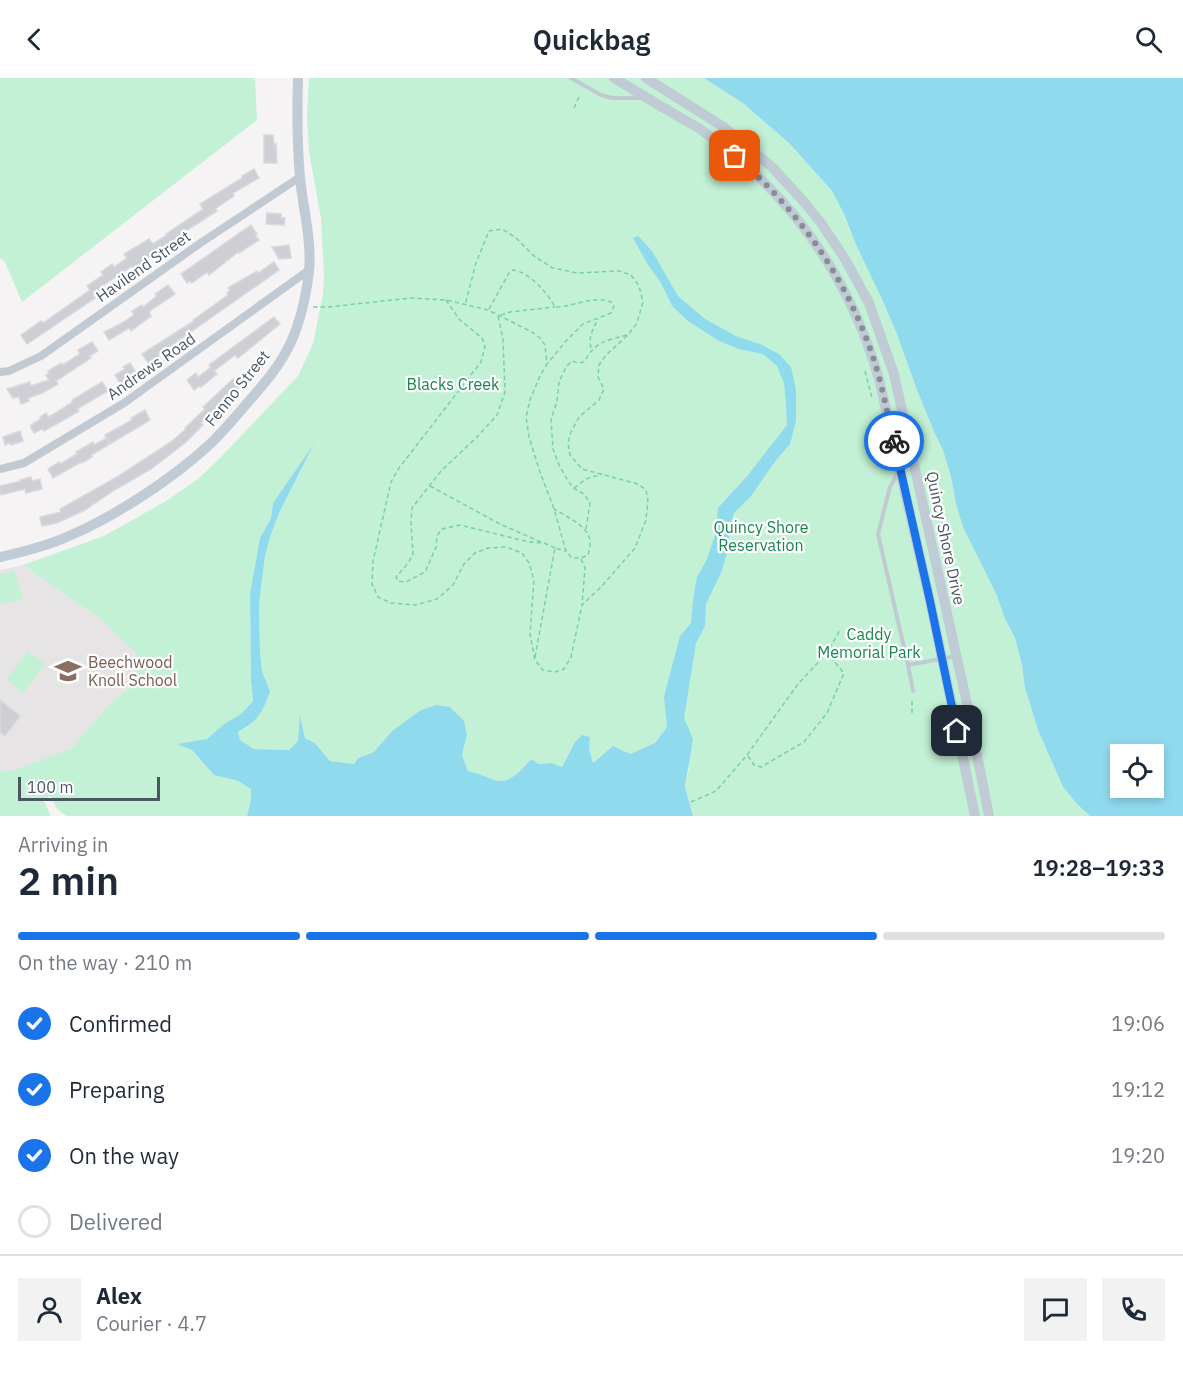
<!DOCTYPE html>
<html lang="en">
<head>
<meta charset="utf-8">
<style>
	:root { --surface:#fff; --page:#f2f2f3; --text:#1f2937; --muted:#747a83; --line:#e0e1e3; --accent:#1a73e8 }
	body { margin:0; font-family:"IBM Plex Sans",sans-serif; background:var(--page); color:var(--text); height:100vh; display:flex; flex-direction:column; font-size:22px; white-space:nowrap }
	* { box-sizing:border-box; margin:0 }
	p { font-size:20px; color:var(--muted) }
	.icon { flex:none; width:33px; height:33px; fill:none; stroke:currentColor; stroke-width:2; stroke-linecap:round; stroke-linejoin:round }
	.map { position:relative; height:738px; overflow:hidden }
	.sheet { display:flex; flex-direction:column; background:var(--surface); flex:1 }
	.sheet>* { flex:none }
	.fabs { position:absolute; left:1110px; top:666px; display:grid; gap:12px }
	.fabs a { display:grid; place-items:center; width:54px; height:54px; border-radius:0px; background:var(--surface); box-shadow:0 3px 9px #0003; font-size:30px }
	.scale { position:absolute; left:18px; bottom:15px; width:142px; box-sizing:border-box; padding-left:6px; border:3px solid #4a5661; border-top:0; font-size:16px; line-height:21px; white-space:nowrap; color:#4a5661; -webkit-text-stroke:4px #fff; paint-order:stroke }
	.pin { position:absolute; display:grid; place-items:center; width:51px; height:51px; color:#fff; margin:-26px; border-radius:12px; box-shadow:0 3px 9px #0006 }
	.courier { position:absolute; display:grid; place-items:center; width:60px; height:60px; margin:-30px; border:4px solid #1a73e8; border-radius:50%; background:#fff; color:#222; box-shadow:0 2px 8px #0007 }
	.head em { font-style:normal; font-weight:600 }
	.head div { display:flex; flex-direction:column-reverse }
	.head { display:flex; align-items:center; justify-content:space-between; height:102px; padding:0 18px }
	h1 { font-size:39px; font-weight:600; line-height:45px }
	.bar { display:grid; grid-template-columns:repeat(4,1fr); gap:9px 6px; align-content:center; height:72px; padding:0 18px }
	.bar i { height:8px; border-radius:4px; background:var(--line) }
	.bar .current { background:var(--accent) }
	.bar p { grid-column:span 4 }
	.line { display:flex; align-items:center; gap:15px; padding:0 18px; border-top:2px solid var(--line) }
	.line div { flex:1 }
	.round { display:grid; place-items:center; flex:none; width:63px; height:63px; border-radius:0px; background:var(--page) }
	ol { padding:0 18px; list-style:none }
	li { display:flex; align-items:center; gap:18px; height:66px }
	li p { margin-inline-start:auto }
	li .icon { padding:6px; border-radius:50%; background:var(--accent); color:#fff; stroke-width:4 }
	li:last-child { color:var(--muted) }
	li i { width:33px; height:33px; border:3px solid var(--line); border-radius:50% }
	header { display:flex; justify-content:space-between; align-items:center; height:78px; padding:0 18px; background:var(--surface); font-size:27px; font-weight:600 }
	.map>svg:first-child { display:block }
	.education { fill:#e6e4e5 }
	.green { fill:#c3f1d5 }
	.water { fill:#90daee; fill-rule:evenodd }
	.building { fill:#cdcfd5; stroke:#d7d9de; stroke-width:1.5 }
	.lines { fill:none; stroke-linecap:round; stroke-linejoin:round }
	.path { stroke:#7ad0a6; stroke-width:1.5; stroke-dasharray:4.5 3; stroke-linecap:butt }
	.lane { stroke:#c1cad2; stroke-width:4 }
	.street { stroke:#c1cad2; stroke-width:8 }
	.secondary { stroke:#c1cbd6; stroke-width:10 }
	.done { stroke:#868d94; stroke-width:6; stroke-dasharray:0 10.8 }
	.route { stroke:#1a73e8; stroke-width:8 }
	.labels { text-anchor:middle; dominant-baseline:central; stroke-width:4.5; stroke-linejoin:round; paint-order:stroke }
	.street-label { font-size:16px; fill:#4a5661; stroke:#fff }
	.park-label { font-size:16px; fill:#17864f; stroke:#fff }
	.education-label { font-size:16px; fill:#785e54; stroke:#fff; text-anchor:start }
</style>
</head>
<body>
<header><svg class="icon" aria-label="back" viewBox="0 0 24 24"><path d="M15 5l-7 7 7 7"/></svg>Quickbag<svg class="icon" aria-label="search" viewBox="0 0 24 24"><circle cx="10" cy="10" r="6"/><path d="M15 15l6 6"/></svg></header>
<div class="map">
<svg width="1183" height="738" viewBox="0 0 1183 738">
	<rect width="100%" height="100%" fill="#f5f3f3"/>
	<path class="education" d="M23 487 98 539 139 577 131 608 110 627 71 671 0 699V492Z"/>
	<g class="green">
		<path d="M0 0H255L257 42 22 224 5 184 0 180Z"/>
		<path d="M309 0H704L744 26 790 66 832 113 844 136 857 169 881 219 896 254 917 312 935 356 943 372 951 399 956 426 963 449 997 518 1005 541 1015 560 1022 587 1025 610 1038 652 1063 709 1077 726 1090 738H693L685 709 689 690 667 649 655 665 630 676 600 678 593 686 589 671 590 660 575 664 562 689 552 685 539 686 531 681C522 691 510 707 495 702 486 699 478 695 468 693L462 677 467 657 392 653 374 674 358 680 354 686 330 683 315 665 305 660 301 640 298 663 289 672 254 671 240 662 238 654 248 649 270 613 262 593 260 573 259 526 265 478 270 459 280 433 311 372 273 425 271 440 260 460 250 515 251 603 253 623 241 636 224 646 207 661 178 666 192 672 214 697 238 703 251 711 252 722 247 738H67L58 732 50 718 44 723 51 738H0V694L11 693 71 671 110 626 131 608 139 578 98 539 23 487 104 458 166 423 198 401 220 380 298 298 313 266 323 216 324 197 321 140 309 74 307 39Z"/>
		<path d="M14 492 23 521 0 526V497Z"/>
		<path d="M28 573 45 586 23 615 6 602Z"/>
	</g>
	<g class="water">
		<path d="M704 0H1183V738H1090L1077 726 1063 709 1038 652 1025 610 1022 587 1015 560 1005 541 997 518 963 449 956 426 951 399 943 372 935 356 917 312 896 254 881 219 857 169 844 136 832 113 790 66 744 26ZM1154 676V710H1120V676Z"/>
		<path d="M638 158 652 173 678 218 705 241 736 258 762 267 779 276 791 289 796 312V343L790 366 777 381 751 418 734 435 729 455 728 472 721 495 706 526 705 548 696 565 684 640 693 661 685 709 693 738H247L251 722V711L238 703 214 697 192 672 177 666 207 661 224 646 241 636 253 623 251 603 250 515 260 460 271 440 273 425 314 366 280 433 270 459 265 478 259 526 260 573 262 593 270 613C263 634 258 643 238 654L240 662 254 671 289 672 298 663 300 637 305 660 315 665 330 683 354 686 358 680 374 674 392 653 421 632 436 627 450 629 464 643 467 657 462 677 468 693C478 695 486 699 495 702 510 707 522 691 531 681L539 686 552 685 562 689 575 664 582 657 590 659 589 671 593 685 613 668 630 676 655 665 667 649 664 619 680 558 691 545 693 522 697 499 707 481 715 457 718 430 748 397 787 347 786 325 784 305 777 288 763 276 739 271 719 263 688 243 672 228 661 205 648 187 633 160Z"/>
	</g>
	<g class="building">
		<path d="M264 57H273L274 67 276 66 277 85H264Z"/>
		<path d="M254 91 259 100 233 115 234 118 215 131 217 133 181 156V157L163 169V170L146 181 147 182 133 191 132 188 101 209 102 211 93 217 95 220 27 266 21 257 41 243 43 245 90 212 87 208 103 197 101 194 112 186 114 189 127 180 124 176 149 161 153 166 167 157 166 156 203 131 200 126 242 100V98Z"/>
		<path d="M267 135 281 136V140H285L284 147 266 146Z"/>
		<path d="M251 147 257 156 255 157 259 162 239 175 238 174 209 197 207 194 192 205 190 203 187 205 181 196Z"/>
		<path d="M289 167 291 180 279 181 272 169Z"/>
		<path d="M274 184 279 192 158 277 159 279 149 286 142 276 194 243 193 242 228 217 227 215 230 212 228 210 257 193 258 195Z"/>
		<path d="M168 207 175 216 150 233 149 235 151 238 131 253 129 250 109 262 104 254 122 245 134 237 132 233 142 227 143 229 157 218 155 216Z"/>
		<path d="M274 239 280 246 238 280 235 277 214 293 217 296 201 309 199 308 194 312 187 302 196 295 198 299 211 289 209 287Z"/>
		<path d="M92 264 98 273 89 278 91 280 56 303 58 306 42 315 28 320 29 323 21 326 19 319 13 320 7 311 30 304 31 308 49 302 46 297 49 295 48 293 61 285 62 287 66 285 80 276 78 272Z"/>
		<path d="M130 285 135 293 129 297 131 301 121 307 115 297 125 291 123 289Z"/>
		<path d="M233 301 240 308 201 345 203 347 186 364 168 378 151 391 113 413 85 432 57 445 42 448 40 439 61 434 60 431 117 399 171 364 186 351 185 350 205 331 203 329Z"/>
		<path d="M102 304 108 313 77 331 79 333 60 344 44 353 42 351 34 355 31 350V347L41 341 40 339 46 335 49 339 73 324 72 322Z"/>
		<path d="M145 332 150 342 110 366 105 357 132 342 131 340Z"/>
		<path d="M20 353 23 363 11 367 10 365 5 367 3 359Z"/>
		<path d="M107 360 110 366 91 377 92 379 82 385 81 384 53 400 48 391 59 384 60 386 77 376 76 374 93 364 94 367Z"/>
		<path d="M31 399 32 403 40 401 42 411 26 415 25 411 0 417V408L21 403 20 402Z"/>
		<path d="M0 622 20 638 5 658 0 654Z"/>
	</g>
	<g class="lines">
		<g class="path">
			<path d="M574 30 579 19"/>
			<path d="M446 222 459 241 482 260 485 268 481 284 399 390 391 404 373 483 372 506 378 519 391 525 416 527 437 521 453 507 464 486 475 475 488 470 506 469 522 475 529 485 534 502 530 556 535 582 543 592 555 594 564 591 571 579 582 527 601 509 635 470 646 442 648 423 646 412 638 406 582 391 570 377 568 366 570 356 579 339 599 322 604 311 598 299 599 287 606 277 628 257 637 245 643 224 639 208 631 197 619 193 577 195 553 190 534 178 515 159 502 151 489 153 476 185 465 227"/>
			<path d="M313 229H328L411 220 446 222 488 232 532 254 540 260 545 267 547 286 540 298 530 322 526 339 529 359 540 394 554 431 566 473 572 480H581L588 477C589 474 590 470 590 467 592 449 567 439 554 431"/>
			<path d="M489 231 509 195 513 192C529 194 548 215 555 229 574 229 592 217 611 224L614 228 611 235 583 246 566 263 548 285"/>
			<path d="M591 270C588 259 593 251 598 241"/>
			<path d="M865 293 872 320"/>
			<path d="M430 408 500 446 543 465"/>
			<path d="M574 410 586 401 602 396"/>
			<path d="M586 451 590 425 584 416 573 410 567 401 559 387 553 371 551 342 557 323 559 304 566 289 572 283 578 285 584 284C596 263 605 263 627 257"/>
			<path d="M555 470 544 465 529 464 460 447 442 451 437 458 436 469 425 494 406 504 398 503 396 499 409 484 413 476 411 445 412 430 441 393 477 359 497 337 505 314 503 261 498 238 510 234 555 229"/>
			<path d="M581 481 585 490 582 527"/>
			<path d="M535 579 555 470 565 473"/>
			<path d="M912 635V621"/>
			<path d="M946 668 947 656"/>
			<path d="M748 678 754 687 761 689 804 664 827 635 844 595 827 575"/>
			<path d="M691 724 716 713 747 677 798 606 827 575 840 552"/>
		</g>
		<g class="lane">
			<path d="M571 0 601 17 612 20H640"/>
			<path d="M898 395 890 409 878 456 908 587 956 578"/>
			<path d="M908 587 913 613"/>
		</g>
		<g class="street">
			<path d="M0 294 9 293 41 278 199 166 300 99"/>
			<path d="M0 391 24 385 124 325 309 192"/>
		</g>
		<g class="secondary">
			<path d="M614 0C634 12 655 25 676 37 684 42 692 46 700 51 789 113 849 197 879 301L930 523 975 738"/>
			<path d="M646 0 725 50 772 89 805 125 821 145 845 181 869 225 894 296 968 630 989 738"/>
			<path d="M0 479C23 474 47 468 69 458 116 438 172 401 209 367 224 353 236 338 249 323 265 305 281 286 291 264 301 242 306 218 309 194 312 163 303 130 300 100 297 66 297 34 298 0"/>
		</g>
	</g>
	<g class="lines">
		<path class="done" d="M735 78C798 131 847 201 873 279 882 306 887 335 894 363"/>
		<path class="route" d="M894 363 930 523 957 653"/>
	</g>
	<defs>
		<g id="school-bare" transform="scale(2.07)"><path d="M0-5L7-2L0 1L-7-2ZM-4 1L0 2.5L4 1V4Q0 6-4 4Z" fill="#8d6e63" stroke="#fff" stroke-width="2.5" paint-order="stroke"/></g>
	</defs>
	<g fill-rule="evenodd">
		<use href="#school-bare" x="68" y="593"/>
	</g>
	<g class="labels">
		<g class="street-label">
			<text transform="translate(143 188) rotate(-35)">Havilend Street</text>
			<text transform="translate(151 288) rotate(-35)">Andrews Road</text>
			<text transform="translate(237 310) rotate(-51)">Fenno Street</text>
			<text transform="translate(946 460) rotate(78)">Quincy Shore Drive</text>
		</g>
		<g class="park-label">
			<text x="453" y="306">Blacks Creek</text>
			<text x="761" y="449">Quincy Shore<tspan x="761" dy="18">Reservation</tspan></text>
			<text x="869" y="556">Caddy<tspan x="869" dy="18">Memorial Park</tspan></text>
		</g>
		<g class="education-label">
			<text x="88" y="584">Beechwood<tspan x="88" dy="18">Knoll School</tspan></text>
		</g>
	</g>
</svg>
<div class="fabs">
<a><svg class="icon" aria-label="locate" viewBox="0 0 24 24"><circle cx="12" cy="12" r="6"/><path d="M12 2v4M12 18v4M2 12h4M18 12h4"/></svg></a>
</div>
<div class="scale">100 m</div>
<div class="pin" style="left:735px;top:78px;background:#ea580c"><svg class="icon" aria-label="bag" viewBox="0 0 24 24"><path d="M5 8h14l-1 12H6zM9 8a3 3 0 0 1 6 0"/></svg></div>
<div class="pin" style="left:957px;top:653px;background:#1f2937"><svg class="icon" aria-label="home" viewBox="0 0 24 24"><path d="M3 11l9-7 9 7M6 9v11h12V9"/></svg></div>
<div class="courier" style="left:894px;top:363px"><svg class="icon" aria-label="bike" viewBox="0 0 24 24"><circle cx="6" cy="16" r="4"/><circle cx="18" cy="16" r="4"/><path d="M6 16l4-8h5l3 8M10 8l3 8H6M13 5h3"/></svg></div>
</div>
<section class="sheet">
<div class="head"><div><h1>2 min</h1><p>Arriving in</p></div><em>19:28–19:33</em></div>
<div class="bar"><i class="current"></i><i class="current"></i><i class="current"></i><i></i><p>On the way · 210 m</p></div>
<ol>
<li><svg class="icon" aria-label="check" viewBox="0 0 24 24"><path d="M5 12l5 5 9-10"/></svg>Confirmed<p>19:06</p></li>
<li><svg class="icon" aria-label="check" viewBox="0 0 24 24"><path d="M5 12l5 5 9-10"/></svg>Preparing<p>19:12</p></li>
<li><svg class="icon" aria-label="check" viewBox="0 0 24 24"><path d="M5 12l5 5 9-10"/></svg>On the way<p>19:20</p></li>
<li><i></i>Delivered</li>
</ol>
<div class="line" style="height:108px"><a class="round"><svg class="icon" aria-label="person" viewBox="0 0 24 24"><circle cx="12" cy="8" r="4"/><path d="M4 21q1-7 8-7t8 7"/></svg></a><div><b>Alex</b><p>Courier · 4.7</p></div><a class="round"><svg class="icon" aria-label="chat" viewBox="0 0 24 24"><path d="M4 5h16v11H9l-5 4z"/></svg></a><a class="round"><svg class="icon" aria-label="phone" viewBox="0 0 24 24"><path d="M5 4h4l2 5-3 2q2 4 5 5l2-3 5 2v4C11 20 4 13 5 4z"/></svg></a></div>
</section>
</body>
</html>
